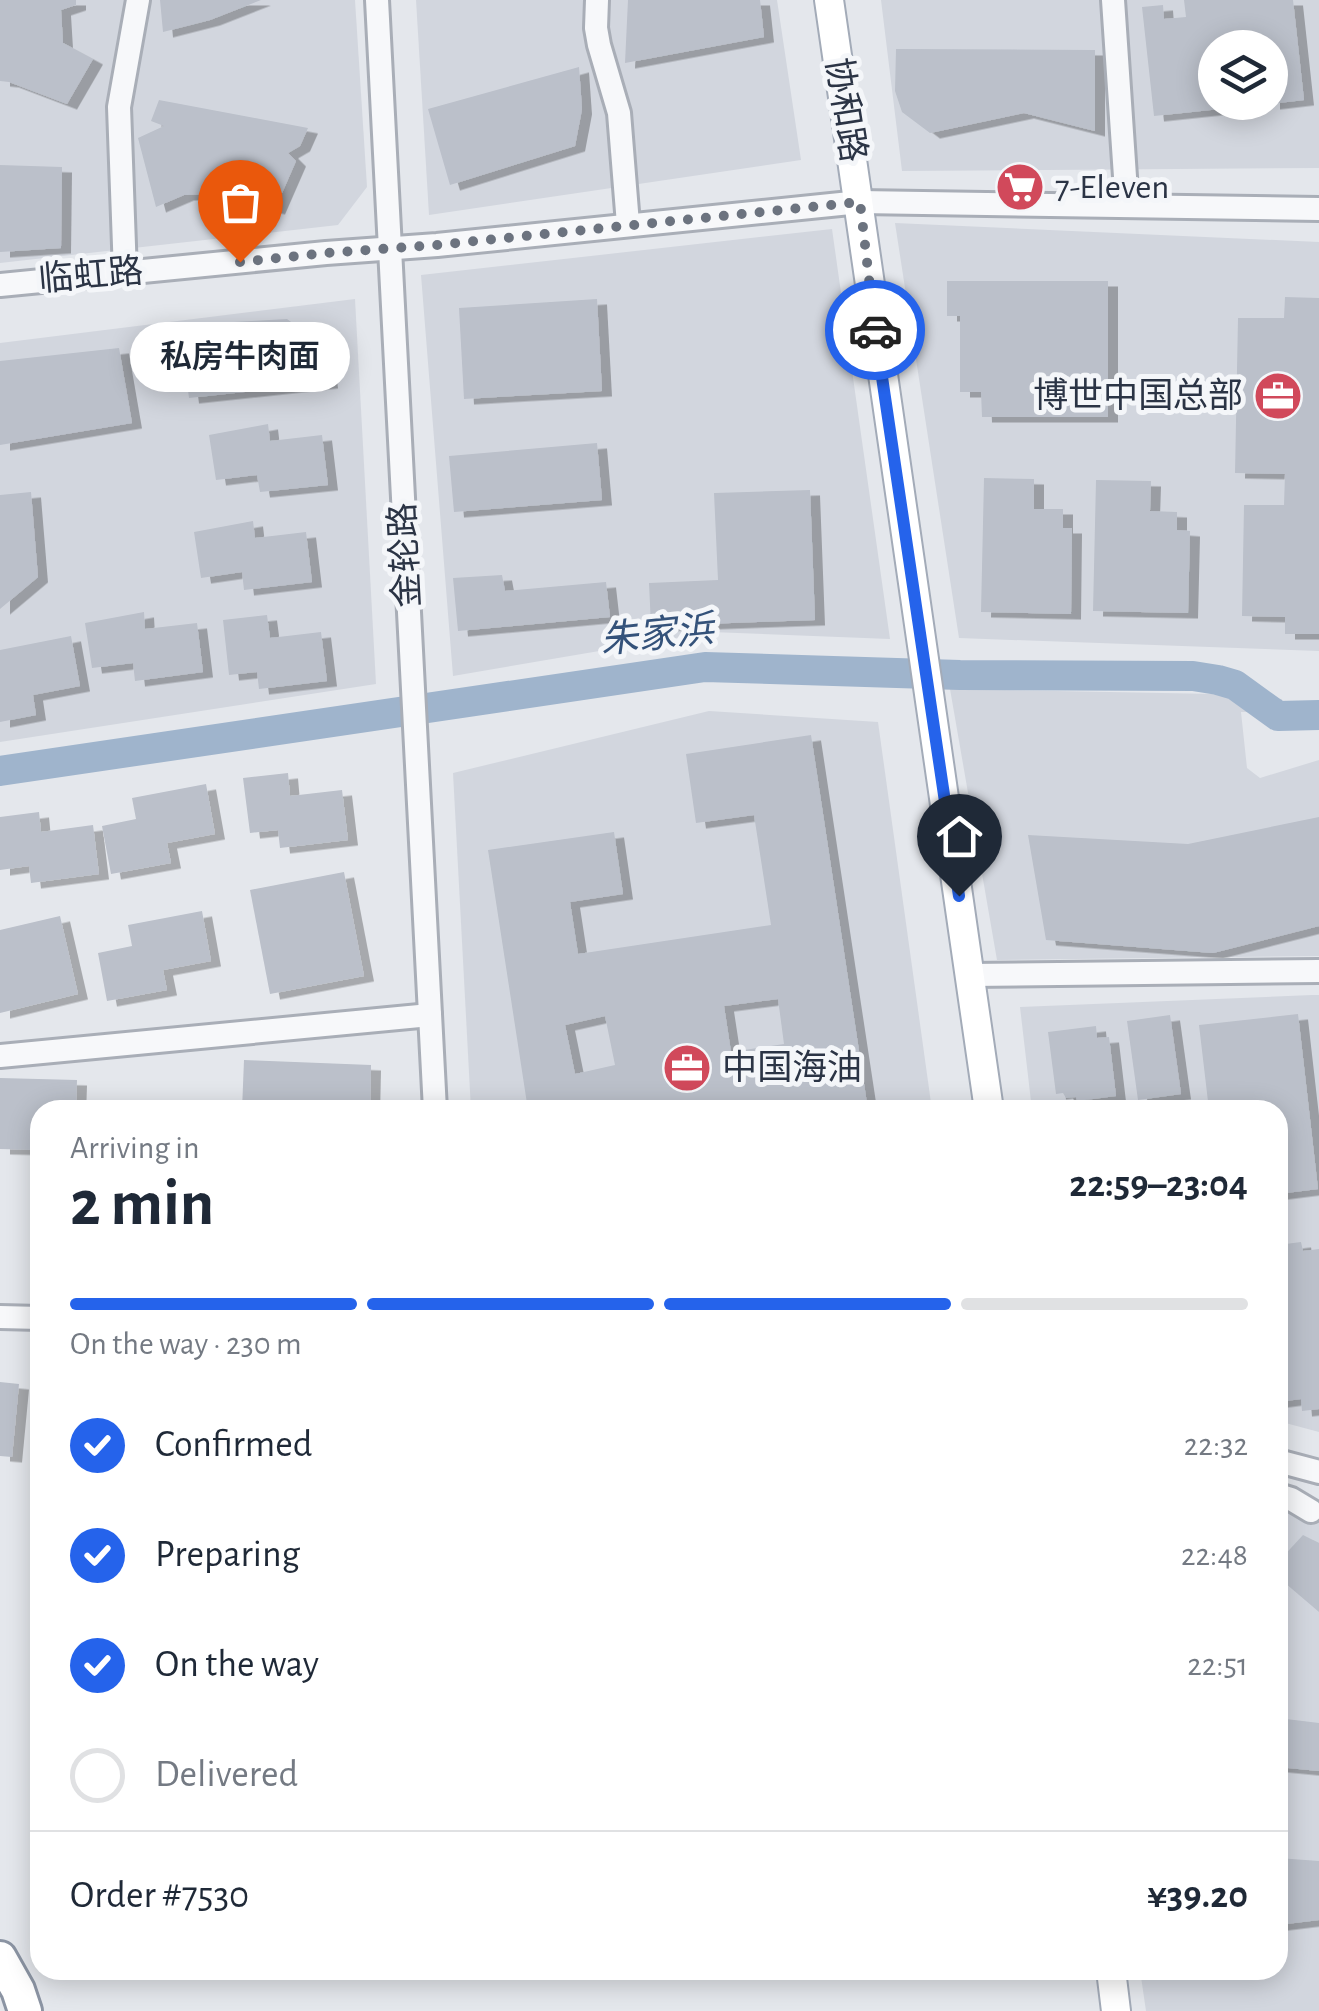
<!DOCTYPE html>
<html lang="en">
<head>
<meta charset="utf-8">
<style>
	:root { --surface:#fff; --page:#f2f2f3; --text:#1f2937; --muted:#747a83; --line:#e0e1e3; --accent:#2563eb }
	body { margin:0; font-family:"Alegreya Sans","Noto Sans SC",sans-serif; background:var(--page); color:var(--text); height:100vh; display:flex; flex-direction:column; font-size:38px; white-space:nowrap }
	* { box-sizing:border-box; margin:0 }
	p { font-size:32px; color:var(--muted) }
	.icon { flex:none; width:55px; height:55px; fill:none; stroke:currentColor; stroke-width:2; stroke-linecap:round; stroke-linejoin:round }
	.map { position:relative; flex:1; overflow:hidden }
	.details { position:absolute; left:30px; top:1100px; width:1258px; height:880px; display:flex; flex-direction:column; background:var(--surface); border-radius:30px; box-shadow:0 5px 25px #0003 }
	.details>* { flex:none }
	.tools { position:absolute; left:1198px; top:30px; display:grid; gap:20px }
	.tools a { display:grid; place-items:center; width:90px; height:90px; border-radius:50%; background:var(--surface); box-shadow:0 5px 25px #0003; font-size:50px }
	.pin { position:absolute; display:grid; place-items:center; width:85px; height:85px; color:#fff; margin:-102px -42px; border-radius:50% 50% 50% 0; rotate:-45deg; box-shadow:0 0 10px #0007 }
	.pin .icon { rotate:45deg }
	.courier { position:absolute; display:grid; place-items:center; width:100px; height:100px; margin:-50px; border:8px solid #2563eb; border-radius:50%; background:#fff; color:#222; box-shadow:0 2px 12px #0007 }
	.bubble { position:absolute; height:70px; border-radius:35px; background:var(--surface); box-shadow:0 5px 25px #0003; font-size:32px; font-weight:600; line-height:70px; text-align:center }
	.head em { font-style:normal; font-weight:600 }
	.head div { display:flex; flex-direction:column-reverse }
	.head { display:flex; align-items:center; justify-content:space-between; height:170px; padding:0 40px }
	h1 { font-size:65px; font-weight:600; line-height:75px }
	.bar { display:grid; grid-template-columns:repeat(4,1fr); gap:15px 10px; align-content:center; height:120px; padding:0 40px }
	.bar i { height:12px; border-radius:8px; background:var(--line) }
	.bar .active { background:var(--accent) }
	.bar p { grid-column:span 4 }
	.line { display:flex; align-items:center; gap:25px; padding:0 40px; border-top:2px solid var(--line) }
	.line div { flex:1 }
	ol { padding:0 40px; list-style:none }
	li { display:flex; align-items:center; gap:30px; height:110px }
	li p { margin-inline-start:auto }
	li .icon { padding:10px; border-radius:50%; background:var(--accent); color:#fff; stroke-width:4 }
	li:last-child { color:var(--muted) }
	li i { width:55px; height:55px; border:5px solid var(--line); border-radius:50% }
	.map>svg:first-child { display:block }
	.built { fill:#d2d6de; fill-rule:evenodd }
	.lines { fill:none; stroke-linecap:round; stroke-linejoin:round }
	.river { stroke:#9fb4cc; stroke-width:30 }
	.building { fill:#bbc0ca; fill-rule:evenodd; filter:url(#shadow) }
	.minor-casing { stroke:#a9aeb7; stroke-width:28 }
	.major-casing { stroke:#a3abb8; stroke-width:32 }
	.highway-casing { stroke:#8b94a3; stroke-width:38 }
	.minor { stroke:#f7f8fa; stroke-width:22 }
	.major { stroke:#fff; stroke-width:28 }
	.highway { stroke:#fff; stroke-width:32 }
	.done { stroke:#6c737f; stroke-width:10; stroke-dasharray:0 18 }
	.route { stroke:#2563eb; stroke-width:12 }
	.labels { text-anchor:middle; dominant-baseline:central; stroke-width:10; stroke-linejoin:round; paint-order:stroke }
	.street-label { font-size:35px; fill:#2b3445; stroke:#f4f6f9 }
	.poi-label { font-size:35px; fill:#2b3445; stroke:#f4f6f9; text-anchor:start }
	.water-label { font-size:38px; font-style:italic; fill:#34527a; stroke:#f4f6f9 }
</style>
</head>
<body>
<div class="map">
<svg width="1319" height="2011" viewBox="0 0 1319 2011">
	<defs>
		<filter id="shadow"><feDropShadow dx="10" dy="5.5" stdDeviation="0" flood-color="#0004"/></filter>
	</defs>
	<rect width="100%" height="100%" fill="#e4e7ec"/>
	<g class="built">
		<path d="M0 0H355L367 187 338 225 0 263Z"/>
		<path d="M416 0H777L801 160 429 215Z"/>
		<path d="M881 0H1319V168L902 171ZM1215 48H1270V102H1215Z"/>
		<path d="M895 223 1319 242V651L959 638Z"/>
		<path d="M832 229 890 639 711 632 453 676 421 275Z"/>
		<path d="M355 299 376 684 0 742V343Z"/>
		<path d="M950 689 1216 694 1282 699 1281 712H1241L1247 768 1260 778 1319 760V956L997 960Z"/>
		<path d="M709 711 878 722 932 1110H471L453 773Z"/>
		<path d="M1312 995H1319V1432L1278 1421V1110H1032L1020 1007Z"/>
		<path d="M1278 1491 1319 1501V2011H1146L1140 1970H1278Z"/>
	</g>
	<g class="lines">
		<path class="river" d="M0 771 705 667 960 675 1193 676 1218 680 1235 685 1278 716 1319 715"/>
	</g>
	<g class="building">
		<path d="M0 0H76V5L61 10 63 43 93 59 67 104 9 82 0 81Z"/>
		<path d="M160 0H261L210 20 163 32Z"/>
		<path d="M628 0H760L764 37 625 63Z"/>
		<path d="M1184 0H1293L1304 100 1270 104V48H1215V102H1258V105L1154 116 1142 7 1163 5 1164 19 1186 17Z"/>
		<path d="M896 49 1095 50V131L1024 113 930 133 902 112 895 91Z"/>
		<path d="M579 67 582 109 575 146 450 185 428 109Z"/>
		<path d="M159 100 308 128 300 146 288 153 296 161 275 209 220 194 184 195 156 207 138 138 164 126 151 121Z"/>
		<path d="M0 165 62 167 61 248 0 252Z"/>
		<path d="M947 281H1108V417H982L981 392H960V316H947Z"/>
		<path d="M1285 297 1319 298V634H1285V617L1242 616 1244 505H1284L1285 474 1235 473 1238 318H1284Z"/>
		<path d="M597 299 602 391 464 399 459 308Z"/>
		<path d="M287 319 324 346 328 383 189 398 180 325Z"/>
		<path d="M119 348 132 423 0 445V361Z"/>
		<path d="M268 424 270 441 322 435 328 485 260 492 257 475 216 480 209 435Z"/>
		<path d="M597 443 602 500 454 512 449 456Z"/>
		<path d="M984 478 1034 479V509H1063V528H1072L1071 614 981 612Z"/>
		<path d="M1096 480 1151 481 1150 511 1177 512V530L1190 531 1188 613 1093 611Z"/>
		<path d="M810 490 815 620 651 626 649 583 718 580 714 493Z"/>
		<path d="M31 492 38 577 0 609V495Z"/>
		<path d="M253 521 255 538 306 532 312 582 244 590 242 572 201 578 194 532Z"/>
		<path d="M502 575 505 591 606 582 610 617 458 631 453 578Z"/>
		<path d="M144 612 145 629 197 623 203 672 135 681 133 663 92 668 85 623Z"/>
		<path d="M267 615 270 638 321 632 327 681 259 689 257 672 229 675 223 620Z"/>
		<path d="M71 636 80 686 33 695 36 715 0 722V650Z"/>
		<path d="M811 735 868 1110H793L792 1101 734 1110H528L488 850 614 832 623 894 570 902 578 954 771 925 754 815 696 823 686 754ZM778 999 784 1044 731 1052 724 1006ZM605 1016 615 1065 575 1074 565 1025Z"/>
		<path d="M288 773 290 796 342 790 348 840 280 848 278 830 250 833 243 778Z"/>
		<path d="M206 784 215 834 167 843 171 863 111 874 102 826 136 819 132 798Z"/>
		<path d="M39 812 41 832 93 825 99 874 31 883 29 866 0 870V817Z"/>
		<path d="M1319 817V926L1213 953 1046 940 1028 835 1188 844Z"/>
		<path d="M344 872 364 976 270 994 250 890Z"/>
		<path d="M202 911 211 961 163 970 167 990 107 1001 98 953 132 946 128 925Z"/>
		<path d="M60 916 78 994 0 1013V930Z"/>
		<path d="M1298 1014 1318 1189 1278 1194V1110H1209L1199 1025Z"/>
		<path d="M1170 1015 1181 1094 1138 1100 1127 1021Z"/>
		<path d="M1096 1026 1097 1038 1109 1037 1116 1096 1077 1101 1076 1097 1066 1098 1063 1093 1056 1094 1048 1032Z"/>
		<path d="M244 1060 371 1065 370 1110H242Z"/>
		<path d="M0 1078 77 1080 76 1110H40V1150L0 1149Z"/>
		<path d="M1301 1242 1303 1251 1319 1249V1409L1302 1411 1301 1399 1278 1402V1245Z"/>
		<path d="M0 1382 19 1384 12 1457 0 1456Z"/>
		<path d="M1303 1535 1319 1543V1612L1278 1577V1562Z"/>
		<path d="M1278 1718 1319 1723V1771L1278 1767Z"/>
		<path d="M1278 1858 1319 1861V1920L1278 1925Z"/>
	</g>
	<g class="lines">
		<g class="minor-casing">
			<g id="minor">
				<path d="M377 0 435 1110"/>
				<path d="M597 0 596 28 599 45 619 113 628 224"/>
				<path d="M1113 0 1127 206"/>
				<path d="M125 273 119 107 138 0"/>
				<path d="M0 285 326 253 437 245 860 202 1319 209"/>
				<path d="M970 975 1319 971"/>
				<path d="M0 1056 430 1015"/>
				<path d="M0 1317 40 1318"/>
				<path d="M1278 1461 1319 1472"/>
				<path d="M1278 1495 1291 1499 1311 1511"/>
			</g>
		</g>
		<g class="major-casing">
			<g id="major">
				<path d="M829 0 989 1110"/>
				<path d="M1111 1970 1116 2011"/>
			</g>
		</g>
		<g class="highway-casing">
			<path id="highway" d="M0 1958 18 1990 25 2011"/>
		</g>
		<use href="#minor" class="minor"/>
		<use href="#major" class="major"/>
		<use href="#highway" class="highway"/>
	</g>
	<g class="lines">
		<path class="done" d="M240 262 326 253 437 245 860 202 875 330"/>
		<path class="route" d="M875 330 959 896"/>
	</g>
	<defs>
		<g id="supermarket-disc" transform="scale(2.5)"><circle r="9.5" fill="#d1495b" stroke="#f4f6f9"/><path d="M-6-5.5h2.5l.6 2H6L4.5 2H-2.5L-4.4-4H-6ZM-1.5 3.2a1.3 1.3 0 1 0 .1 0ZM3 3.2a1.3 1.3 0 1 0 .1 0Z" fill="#fff"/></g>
		<g id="office-disc" transform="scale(2.5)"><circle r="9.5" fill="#d1495b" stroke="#f4f6f9"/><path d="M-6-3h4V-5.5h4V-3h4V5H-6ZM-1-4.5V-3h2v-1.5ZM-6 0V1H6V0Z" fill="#fff"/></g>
	</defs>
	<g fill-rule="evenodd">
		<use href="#supermarket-disc" x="1020" y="187"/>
		<use href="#office-disc" x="1278" y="396"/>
		<use href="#office-disc" x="687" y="1068"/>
	</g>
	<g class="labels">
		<g class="street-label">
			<text transform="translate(845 110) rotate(81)">协和路</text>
			<text transform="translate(91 276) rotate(-5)">临虹路</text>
			<text transform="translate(406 555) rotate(-93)">金轮路</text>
		</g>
		<g class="poi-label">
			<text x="1055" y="187">7-Eleven</text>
			<text x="1243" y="396" text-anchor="end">博世中国总部</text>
			<text x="722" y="1068">中国海油</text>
		</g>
		<g class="water-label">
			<text transform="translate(657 636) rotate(-6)">朱家浜</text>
		</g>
	</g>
</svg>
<div class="tools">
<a><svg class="icon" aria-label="layers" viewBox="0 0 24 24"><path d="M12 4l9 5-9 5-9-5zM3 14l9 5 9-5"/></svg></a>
</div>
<div class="pin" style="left:240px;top:262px;background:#ea580c"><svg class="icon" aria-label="bag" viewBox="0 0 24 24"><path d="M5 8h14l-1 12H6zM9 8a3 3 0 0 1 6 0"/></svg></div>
<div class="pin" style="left:959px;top:896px;background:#1f2937"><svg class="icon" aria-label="home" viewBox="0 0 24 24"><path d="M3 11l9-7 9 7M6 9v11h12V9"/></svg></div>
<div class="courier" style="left:875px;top:330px"><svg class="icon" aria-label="car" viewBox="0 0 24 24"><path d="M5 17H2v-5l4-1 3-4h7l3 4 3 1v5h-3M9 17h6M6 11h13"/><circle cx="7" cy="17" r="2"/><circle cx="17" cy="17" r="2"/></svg></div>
<div class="bubble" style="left:130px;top:322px;width:220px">私房牛肉面</div>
<section class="details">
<div class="head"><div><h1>2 min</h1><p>Arriving in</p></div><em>22:59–23:04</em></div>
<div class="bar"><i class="active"></i><i class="active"></i><i class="active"></i><i></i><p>On the way · 230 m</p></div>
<ol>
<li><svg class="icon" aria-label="check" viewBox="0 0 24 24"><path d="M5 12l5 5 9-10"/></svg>Confirmed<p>22:32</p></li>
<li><svg class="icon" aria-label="check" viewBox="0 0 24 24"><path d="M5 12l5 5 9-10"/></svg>Preparing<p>22:48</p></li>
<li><svg class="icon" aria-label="check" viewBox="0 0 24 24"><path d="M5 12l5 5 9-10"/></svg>On the way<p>22:51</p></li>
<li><i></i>Delivered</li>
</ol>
<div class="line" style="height:130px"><div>Order #7530</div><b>¥39.20</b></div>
</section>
</div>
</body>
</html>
